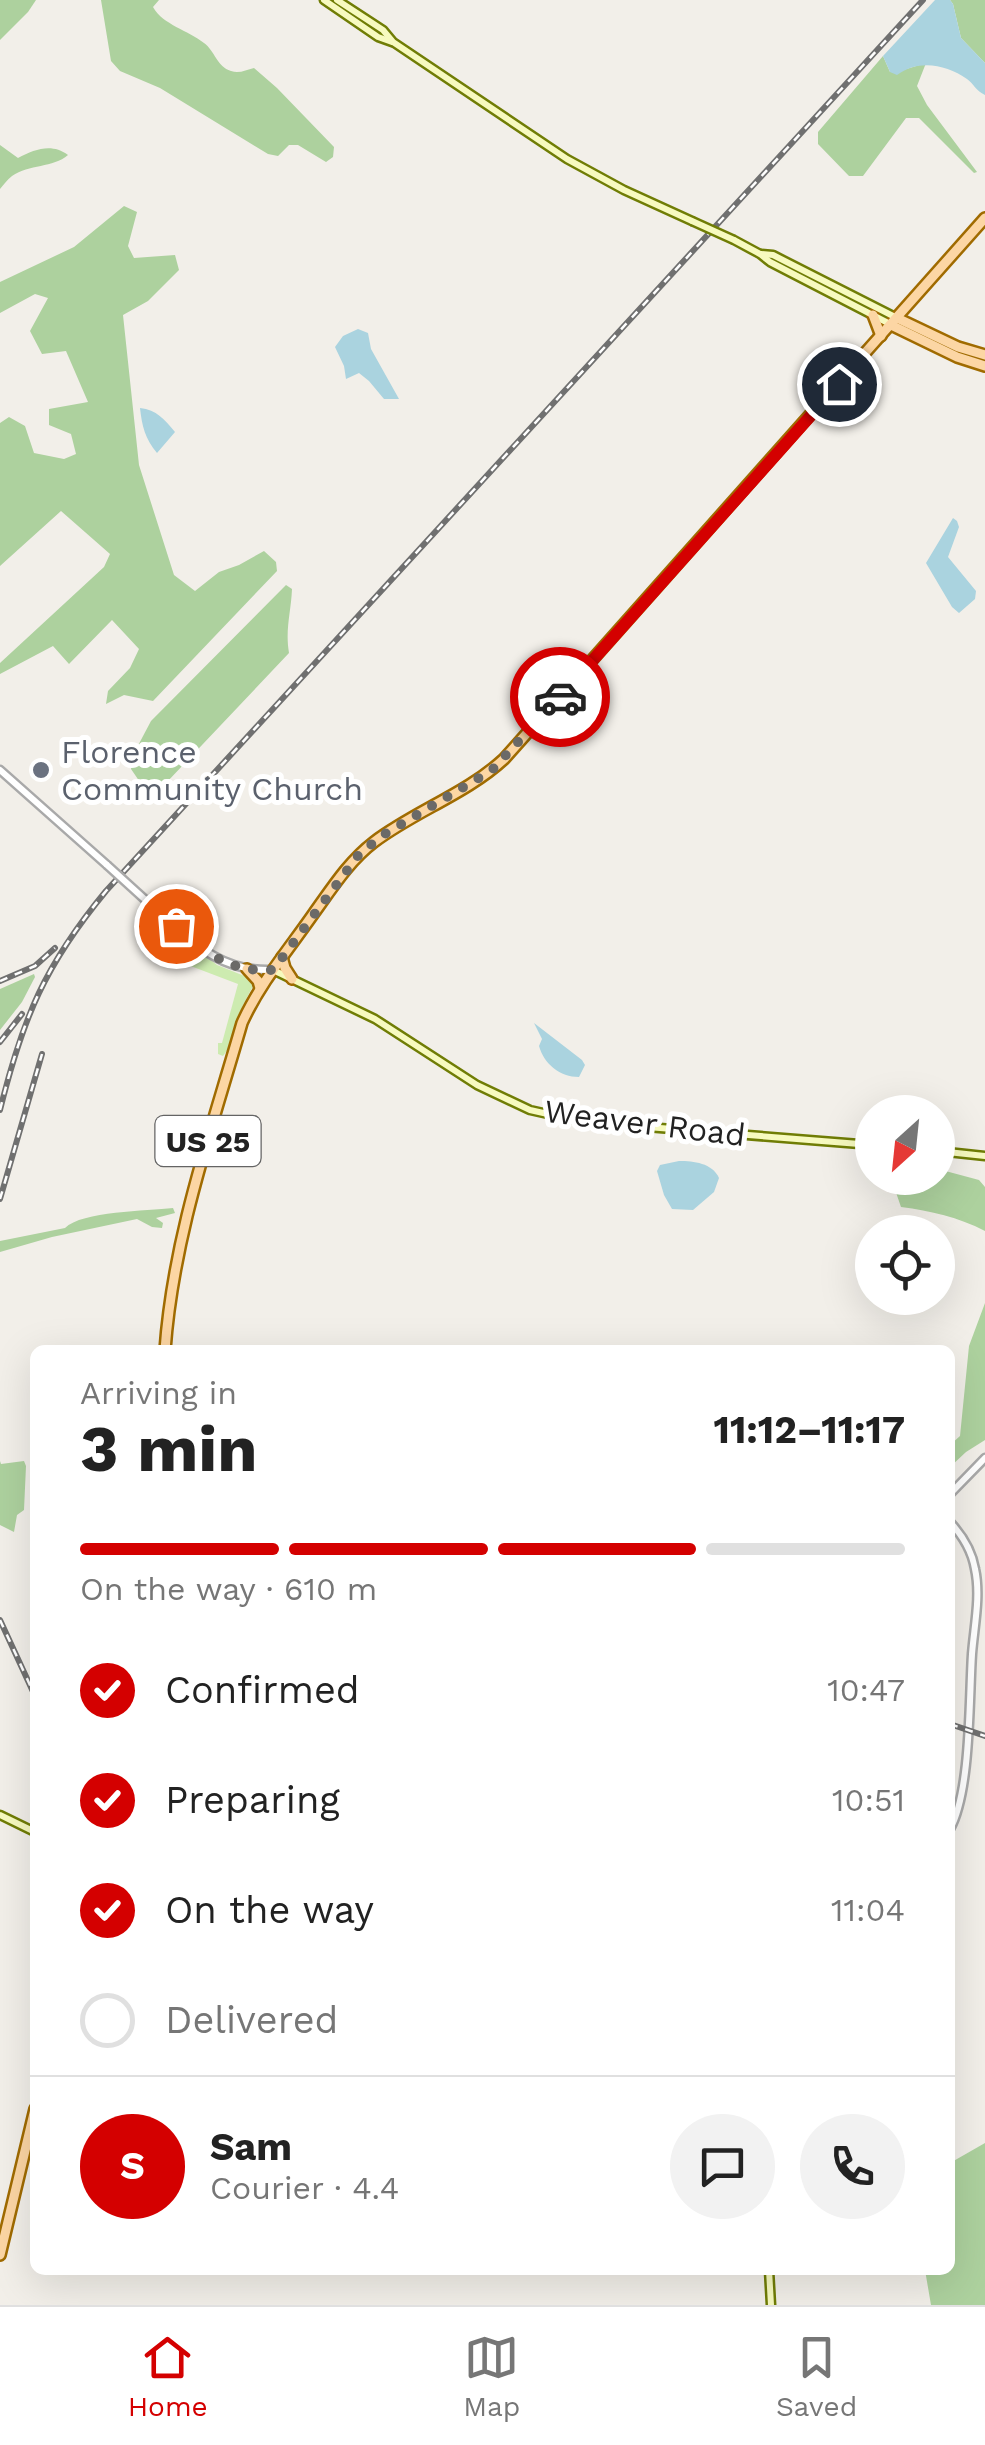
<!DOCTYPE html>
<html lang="en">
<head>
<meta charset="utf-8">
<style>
	:root { --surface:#fff; --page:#f2f2f2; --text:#222; --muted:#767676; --line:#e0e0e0; --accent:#d40000 }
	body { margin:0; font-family:"Work Sans",sans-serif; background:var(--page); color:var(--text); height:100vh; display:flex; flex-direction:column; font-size:38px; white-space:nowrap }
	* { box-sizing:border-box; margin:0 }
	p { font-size:32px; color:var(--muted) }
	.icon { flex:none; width:55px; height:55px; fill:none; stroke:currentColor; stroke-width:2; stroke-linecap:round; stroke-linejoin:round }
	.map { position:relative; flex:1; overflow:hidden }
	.sheet { position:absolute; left:30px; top:1345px; width:925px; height:930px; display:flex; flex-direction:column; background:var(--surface); border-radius:15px; box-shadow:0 10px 40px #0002 }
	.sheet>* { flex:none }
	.needle { width:65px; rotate:207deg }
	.controls { position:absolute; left:855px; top:1095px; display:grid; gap:20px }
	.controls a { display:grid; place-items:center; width:100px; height:100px; border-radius:50%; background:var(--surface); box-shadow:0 10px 40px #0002; font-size:50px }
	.pin { position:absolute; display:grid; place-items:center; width:85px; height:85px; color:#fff; margin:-42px; border:5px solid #fff; border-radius:50%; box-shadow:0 2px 10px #0007 }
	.courier { position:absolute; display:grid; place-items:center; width:100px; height:100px; margin:-50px; border:8px solid #d40000; border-radius:50%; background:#fff; color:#222; box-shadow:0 2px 12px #0007 }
	.overview em { font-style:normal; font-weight:700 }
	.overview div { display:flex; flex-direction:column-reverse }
	.overview { display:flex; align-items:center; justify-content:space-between; height:170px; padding:0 50px }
	h1 { font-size:65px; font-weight:700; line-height:75px }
	.bar { display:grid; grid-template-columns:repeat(4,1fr); gap:15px 10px; align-content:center; height:120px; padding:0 50px }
	.bar i { height:12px; border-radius:8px; background:var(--line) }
	.bar .on { background:var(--accent) }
	.bar p { grid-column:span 4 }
	.line { display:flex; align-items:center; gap:25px; padding:0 50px; border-top:2px solid var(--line) }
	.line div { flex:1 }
	.round { display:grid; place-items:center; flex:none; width:105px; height:105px; border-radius:52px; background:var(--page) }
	ol { padding:0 50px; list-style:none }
	li { display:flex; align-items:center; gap:30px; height:110px }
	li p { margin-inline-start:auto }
	li .icon { padding:10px; border-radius:50%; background:var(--accent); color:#fff; stroke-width:4 }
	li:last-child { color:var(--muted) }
	li i { width:55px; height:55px; border:5px solid var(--line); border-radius:50% }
	.tabs { display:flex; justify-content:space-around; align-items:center; height:140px; border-top:2px solid var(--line); background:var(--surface); font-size:28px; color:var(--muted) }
	.tabs a { display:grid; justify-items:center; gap:5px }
	.tabs .on { color:var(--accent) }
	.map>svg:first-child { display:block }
	.grass { fill:#cdebb0 }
	.forest { fill:#add19e }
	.water { fill:#aad3df }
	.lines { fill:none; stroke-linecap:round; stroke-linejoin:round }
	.tertiary-casing { stroke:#a9a9a9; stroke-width:11 }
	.secondary-casing { stroke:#707d05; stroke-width:11 }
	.primary-casing { stroke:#a06b00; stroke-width:14 }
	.tertiary { stroke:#fff; stroke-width:6 }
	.secondary { stroke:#f7fabf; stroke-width:6 }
	.primary { stroke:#fcd6a4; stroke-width:9 }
	.rail-casing { stroke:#707070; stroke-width:6 }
	.rail { stroke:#fff; stroke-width:2.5; stroke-dasharray:8; stroke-linecap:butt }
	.tertiary-bridge-casing { stroke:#a9a9a9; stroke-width:11; stroke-linecap:butt }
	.secondary-bridge-casing { stroke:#707d05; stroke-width:11; stroke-linecap:butt }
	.tertiary-bridge { stroke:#fff; stroke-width:6 }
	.secondary-bridge { stroke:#f7fabf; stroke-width:6 }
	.done { stroke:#6b6a68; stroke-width:10; stroke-dasharray:0 18 }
	.route { stroke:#d40000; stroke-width:12 }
	.worship-dot { fill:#6b7280; stroke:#fff; stroke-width:4 }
	.labels { text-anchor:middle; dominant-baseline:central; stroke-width:10; stroke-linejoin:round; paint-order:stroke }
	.shield { fill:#fff; stroke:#646464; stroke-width:2.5 }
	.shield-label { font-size:30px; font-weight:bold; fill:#222 }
	.worship-label { font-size:32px; fill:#5b616d; stroke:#fff; text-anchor:start }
	.street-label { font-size:32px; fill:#222; stroke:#fff }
</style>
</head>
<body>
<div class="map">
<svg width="985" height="2305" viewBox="0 0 985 2305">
	<rect width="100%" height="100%" fill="#f2efe9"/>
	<path class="grass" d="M140 916 167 924 217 965 252 979 253 986 242 1007 229 1048 223 1056 218 1054V1043H222L238 984 188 965V959L158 947 155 953 143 951 138 919Z"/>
	<g class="forest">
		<path d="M0 0H36L28 12 0 40Z"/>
		<path d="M101 0H159L153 7C163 25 188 30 204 43 215 51 217 67 231 71 239 74 246 70 254 68L277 88 334 147 333 157 326 162 298 145H289L278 156 268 154 160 88 120 71 111 61Z"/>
		<path d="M950 0H985V63L961 38 953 4Z"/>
		<path d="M883 56 890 72 903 70 926 63 917 86 927 105 977 172 974 173 919 118H906L863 176H849L818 144V132Z"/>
		<path d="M0 145 18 158C35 149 52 143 68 155 53 168 29 164 12 176 7 180 4 184 0 189Z"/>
		<path d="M124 206 137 212 128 246 134 258 175 255 179 270 148 301 123 315 139 465 174 575 195 591 219 572 239 565 264 551 276 562 277 571 153 701 124 695 106 704 108 691 130 668 139 649 112 620 69 664 53 646 0 674V663L104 567 110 554 61 511 0 566V423L9 417 25 426 34 453 64 459 76 454 71 434 49 425V409L88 402 66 351 42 354 30 331 48 298 35 294 0 313V282L74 247Z"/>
		<path d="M286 585 292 589C291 613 285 629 289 653L167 782 146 791 131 769 133 755 151 721Z"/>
		<path d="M34 974 35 977 22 1002 0 1030V989Z"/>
		<path d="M938 1169 979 1180 985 1187V1231C958 1217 931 1211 901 1207L891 1178H938Z"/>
		<path d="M173 1208 175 1213 156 1218 163 1223 162 1228 152 1227 137 1219 52 1237 0 1252V1241L65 1228C82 1211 147 1211 173 1208Z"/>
		<path d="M985 1303V1440L966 1452 950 1467V1445L960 1436 969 1346Z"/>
		<path d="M0 1461 1 1464 24 1461 26 1466 24 1510 17 1515 14 1532 0 1525Z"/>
		<path d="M985 2143V2305H931L925 2270H950V2163Z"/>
	</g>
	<g class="water">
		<path d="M935 0H950L953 4 961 38 985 63V95C976 91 974 84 967 79 946 64 918 59 897 75L890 72 883 56Z"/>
		<path d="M358 329 368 333 371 349 399 399H384L369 381 359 373 346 379 344 366 335 347 343 336Z"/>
		<path d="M140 408C157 410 164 419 175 432L157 453C145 439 142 426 140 408Z"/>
		<path d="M953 518 957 521 959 527 948 557 976 591 975 599 959 613 952 607 926 563Z"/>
		<path d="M534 1023 582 1060 585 1065 579 1077C560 1077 544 1064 539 1046L542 1039Z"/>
		<path d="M679 1161C694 1161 712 1163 719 1178L714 1192 693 1210 672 1209 664 1195 657 1171 660 1165Z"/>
	</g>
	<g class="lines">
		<g class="tertiary-casing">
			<g id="tertiary">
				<path d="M0 770 107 865"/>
				<path d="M151 905C189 938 217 972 271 970"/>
				<path d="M950 1494 985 1458"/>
				<path d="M950 1522C962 1535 972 1551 975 1569 981 1596 974 1627 972 1654 969 1700 971 1791 950 1829"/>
			</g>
		</g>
		<g class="secondary-casing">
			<g id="secondary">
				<path d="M324 0 378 37 392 42"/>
				<path d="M337 0 383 30 393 42 567 159 624 190 692 221"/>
				<path d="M734 240 760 254 770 262 890 324"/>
				<path d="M761 254 773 255 897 318"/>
				<path d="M273 970 375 1019 477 1085 530 1110 570 1119 622 1125 872 1145"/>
				<path d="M938 1151 985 1156"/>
				<path d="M0 1815 35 1832"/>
				<path d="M769 2270 771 2305"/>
			</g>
		</g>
		<g class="primary-casing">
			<g id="primary">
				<path d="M873 315 881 336"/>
				<path d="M897 318 958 347 985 355"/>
				<path d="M891 325 957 357 985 366"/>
				<path d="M282 957 285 968 292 979"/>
				<path d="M247 969 258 981 260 988"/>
				<path d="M165 1350C173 1238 211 1131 242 1023 260 983 289 949 314 913 332 888 349 861 374 842 415 811 466 794 504 759L985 218"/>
				<path d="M0 2255 35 2109"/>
			</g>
		</g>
		<use href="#tertiary" class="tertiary"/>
		<use href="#secondary" class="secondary"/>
		<use href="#primary" class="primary"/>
		<g class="rail-casing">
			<g id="rail">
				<path d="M0 981 35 966 55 948"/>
				<path d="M0 1042 22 1014"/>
				<path d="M0 1110C23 1017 45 965 106 891L923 0"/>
				<path d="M0 1199 42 1054"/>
				<path d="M0 1620 35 1696"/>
				<path d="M950 1724 985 1736"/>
			</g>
		</g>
		<use href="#rail" class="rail"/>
		<g class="tertiary-bridge-casing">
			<path id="tertiary-bridge" d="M107 865 151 905"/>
		</g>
		<g class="secondary-bridge-casing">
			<path id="secondary-bridge" d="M692 221 734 240"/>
		</g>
		<use href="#tertiary-bridge" class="tertiary-bridge"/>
		<use href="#secondary-bridge" class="secondary-bridge"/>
	</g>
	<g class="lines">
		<path class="done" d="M176 926C209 954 228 972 273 970L360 853 385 834 492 770 560 697"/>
		<path class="route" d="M560 697 839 384"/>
	</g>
	<circle class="worship-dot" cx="41" cy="770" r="10"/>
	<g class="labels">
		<rect class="shield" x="155.5" y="1116" width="105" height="50" rx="8"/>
		<g class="shield-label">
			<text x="208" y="1141">US 25</text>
		</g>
		<g class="worship-label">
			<text x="61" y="752">Florence<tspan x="61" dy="37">Community Church</tspan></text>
		</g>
		<g class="street-label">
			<text transform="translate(645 1123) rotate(7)">Weaver Road</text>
		</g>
	</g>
</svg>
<div class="controls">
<a><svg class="needle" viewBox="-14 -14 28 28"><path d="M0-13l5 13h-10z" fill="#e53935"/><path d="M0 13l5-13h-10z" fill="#767676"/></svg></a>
<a><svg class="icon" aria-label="locate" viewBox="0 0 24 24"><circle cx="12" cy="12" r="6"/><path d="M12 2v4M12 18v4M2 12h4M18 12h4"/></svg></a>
</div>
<div class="pin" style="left:176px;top:926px;background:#ea580c"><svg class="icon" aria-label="bag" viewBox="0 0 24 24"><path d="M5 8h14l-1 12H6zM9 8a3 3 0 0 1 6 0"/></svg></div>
<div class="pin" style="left:839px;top:384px;background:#1f2937"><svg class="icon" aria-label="home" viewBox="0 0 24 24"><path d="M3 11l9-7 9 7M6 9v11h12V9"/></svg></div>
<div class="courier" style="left:560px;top:697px"><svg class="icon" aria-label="car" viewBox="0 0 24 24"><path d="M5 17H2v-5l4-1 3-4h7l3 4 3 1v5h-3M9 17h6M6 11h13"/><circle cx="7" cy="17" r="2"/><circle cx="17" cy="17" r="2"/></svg></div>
<section class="sheet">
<div class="overview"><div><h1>3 min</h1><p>Arriving in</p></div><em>11:12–11:17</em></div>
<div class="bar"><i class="on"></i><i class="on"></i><i class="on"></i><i></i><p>On the way · 610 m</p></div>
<ol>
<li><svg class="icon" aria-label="check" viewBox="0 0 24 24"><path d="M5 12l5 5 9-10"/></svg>Confirmed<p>10:47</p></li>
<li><svg class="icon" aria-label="check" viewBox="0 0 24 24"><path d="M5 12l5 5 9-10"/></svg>Preparing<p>10:51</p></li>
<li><svg class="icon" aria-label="check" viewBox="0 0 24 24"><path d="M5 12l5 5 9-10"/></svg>On the way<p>11:04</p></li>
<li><i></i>Delivered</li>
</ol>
<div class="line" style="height:180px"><b class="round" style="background:var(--accent);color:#fff">S</b><div><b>Sam</b><p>Courier · 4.4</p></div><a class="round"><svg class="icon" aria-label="chat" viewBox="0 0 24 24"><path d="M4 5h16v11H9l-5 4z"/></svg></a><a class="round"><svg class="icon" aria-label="phone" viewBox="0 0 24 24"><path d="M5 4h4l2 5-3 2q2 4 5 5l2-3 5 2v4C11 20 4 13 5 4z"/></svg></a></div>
</section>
</div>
<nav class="tabs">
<a class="on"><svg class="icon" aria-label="home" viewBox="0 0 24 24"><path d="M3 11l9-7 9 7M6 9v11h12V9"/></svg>Home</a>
<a><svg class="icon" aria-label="map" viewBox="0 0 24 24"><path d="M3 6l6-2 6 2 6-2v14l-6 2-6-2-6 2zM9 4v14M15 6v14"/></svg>Map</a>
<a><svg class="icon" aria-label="saved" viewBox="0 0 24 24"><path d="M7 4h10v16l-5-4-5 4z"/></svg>Saved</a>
</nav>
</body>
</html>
